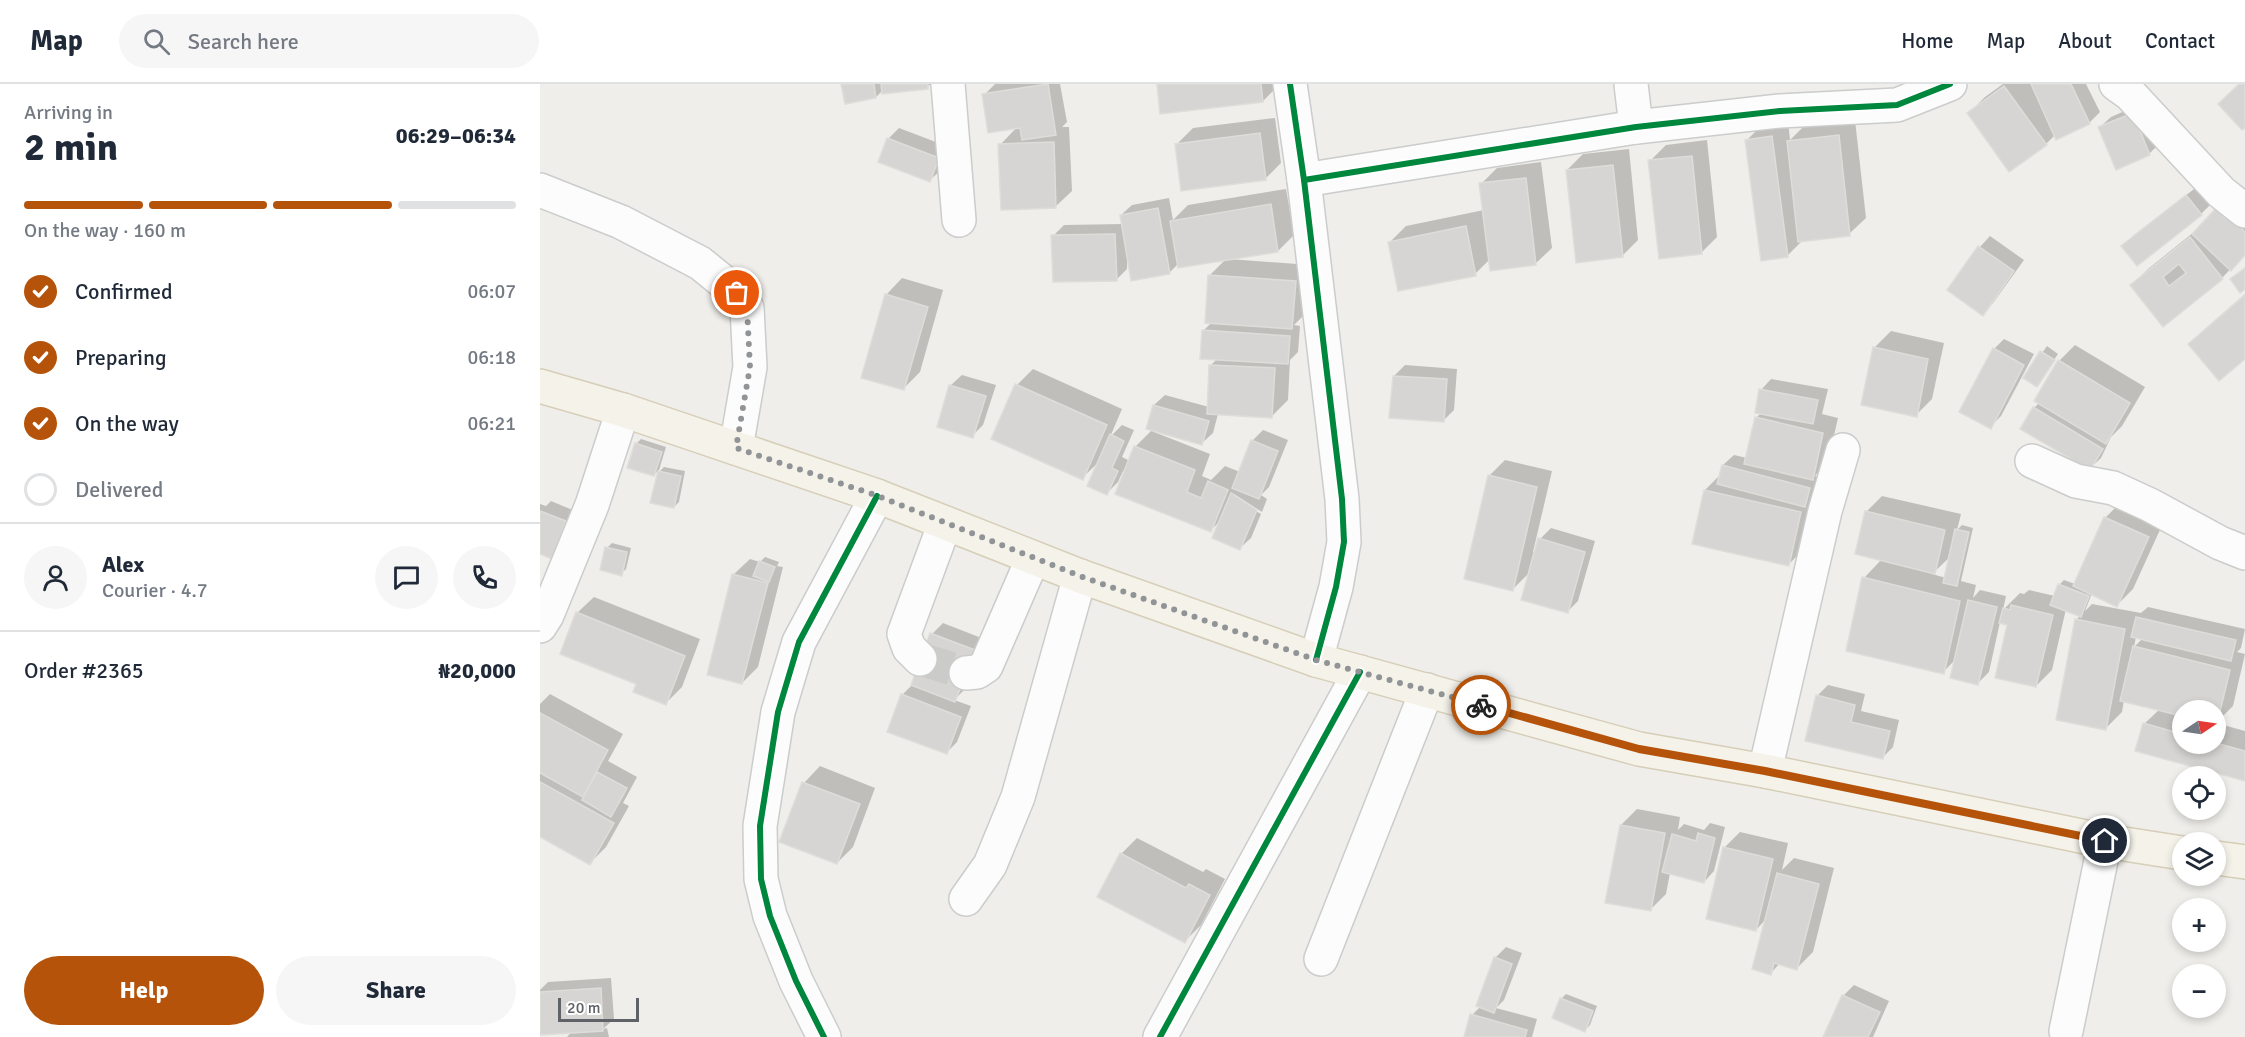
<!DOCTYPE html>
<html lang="en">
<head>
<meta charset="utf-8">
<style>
	:root { --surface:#fff; --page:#f6f6f7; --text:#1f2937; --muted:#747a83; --line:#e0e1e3; --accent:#b45309 }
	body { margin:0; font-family:Signika,sans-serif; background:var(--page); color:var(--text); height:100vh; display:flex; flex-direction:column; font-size:22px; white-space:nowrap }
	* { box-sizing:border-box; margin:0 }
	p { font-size:20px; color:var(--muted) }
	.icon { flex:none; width:33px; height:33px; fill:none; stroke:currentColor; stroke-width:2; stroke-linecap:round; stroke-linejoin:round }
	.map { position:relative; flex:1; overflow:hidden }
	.panel { display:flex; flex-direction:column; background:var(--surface); width:540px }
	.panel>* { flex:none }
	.needle { width:39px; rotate:77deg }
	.buttons { position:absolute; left:1632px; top:616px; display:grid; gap:12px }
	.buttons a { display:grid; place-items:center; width:54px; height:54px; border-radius:50%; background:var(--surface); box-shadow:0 3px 9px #0003; font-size:30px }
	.scale { position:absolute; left:18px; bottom:15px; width:81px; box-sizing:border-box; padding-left:6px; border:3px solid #5f6368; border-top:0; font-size:16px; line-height:21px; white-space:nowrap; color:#5f6368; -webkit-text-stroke:4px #fff; paint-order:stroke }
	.pin { position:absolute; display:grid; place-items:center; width:51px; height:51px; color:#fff; margin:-26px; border:3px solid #fff; border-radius:50%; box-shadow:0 2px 6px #0007 }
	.courier { position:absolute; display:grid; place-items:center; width:60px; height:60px; margin:-30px; border:4px solid #b45309; border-radius:50%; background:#fff; color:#222; box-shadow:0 2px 8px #0007 }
	.head em { font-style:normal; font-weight:700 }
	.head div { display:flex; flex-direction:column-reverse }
	.head { display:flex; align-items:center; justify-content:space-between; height:102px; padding:0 24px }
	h1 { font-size:39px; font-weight:700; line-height:45px }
	.bar { display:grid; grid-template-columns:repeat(4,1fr); gap:9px 6px; align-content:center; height:72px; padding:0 24px }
	.bar i { height:8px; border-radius:4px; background:var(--line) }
	.bar .current { background:var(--accent) }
	.bar p { grid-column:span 4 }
	.line { display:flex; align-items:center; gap:15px; padding:0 24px; border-top:2px solid var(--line) }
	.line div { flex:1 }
	.round { display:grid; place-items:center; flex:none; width:63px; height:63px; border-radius:32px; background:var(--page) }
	ol { padding:0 24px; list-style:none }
	li { display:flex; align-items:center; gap:18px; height:66px }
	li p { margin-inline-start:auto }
	li .icon { padding:6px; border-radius:50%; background:var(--accent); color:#fff; stroke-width:4 }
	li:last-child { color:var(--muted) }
	li i { width:33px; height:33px; border:3px solid var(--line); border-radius:50% }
	.primary-button { display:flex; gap:12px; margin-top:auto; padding:12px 24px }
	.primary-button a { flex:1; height:69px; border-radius:36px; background:var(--accent); color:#fff; font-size:24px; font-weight:700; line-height:69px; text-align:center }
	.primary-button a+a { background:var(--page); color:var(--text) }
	header { display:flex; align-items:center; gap:36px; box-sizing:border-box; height:84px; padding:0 30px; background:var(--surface); border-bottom:2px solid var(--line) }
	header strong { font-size:28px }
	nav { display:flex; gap:33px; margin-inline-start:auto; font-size:21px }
	.search { width:420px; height:54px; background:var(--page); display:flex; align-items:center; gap:15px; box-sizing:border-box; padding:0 21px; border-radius:33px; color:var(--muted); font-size:22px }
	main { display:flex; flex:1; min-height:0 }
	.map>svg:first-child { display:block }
	.shadow { fill:#0003; fill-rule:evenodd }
	.building { fill:#d6d5d3; stroke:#deddd9; stroke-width:1.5; fill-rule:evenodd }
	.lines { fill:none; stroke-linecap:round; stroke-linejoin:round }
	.minor-tunnel { stroke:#cbcbca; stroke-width:33; stroke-dasharray:33 16; stroke-linecap:butt }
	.minor-casing { stroke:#cbcccc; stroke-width:36 }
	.major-casing { stroke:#d7ceb8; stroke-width:36 }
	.minor { stroke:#fdfcfc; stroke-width:33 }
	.major { stroke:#f4f2e9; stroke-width:33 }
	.cycleway-casing { stroke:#fff; stroke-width:10 }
	.cycleway { stroke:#00873e; stroke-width:6 }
	.done { stroke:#919496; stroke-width:6; stroke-dasharray:0 10.8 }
	.route { stroke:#b45309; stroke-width:8 }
</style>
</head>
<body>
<header>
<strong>Map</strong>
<div class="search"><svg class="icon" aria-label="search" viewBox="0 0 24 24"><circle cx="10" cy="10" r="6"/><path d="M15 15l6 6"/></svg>Search here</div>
<nav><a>Home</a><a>Map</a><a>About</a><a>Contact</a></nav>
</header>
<main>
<section class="panel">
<div class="head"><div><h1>2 min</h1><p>Arriving in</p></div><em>06:29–06:34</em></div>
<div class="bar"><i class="current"></i><i class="current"></i><i class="current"></i><i></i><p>On the way · 160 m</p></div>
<ol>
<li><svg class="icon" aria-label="check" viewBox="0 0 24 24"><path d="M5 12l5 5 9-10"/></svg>Confirmed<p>06:07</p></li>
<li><svg class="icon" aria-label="check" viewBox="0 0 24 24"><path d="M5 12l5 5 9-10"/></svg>Preparing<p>06:18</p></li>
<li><svg class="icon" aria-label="check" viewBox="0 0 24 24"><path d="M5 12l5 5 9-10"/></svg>On the way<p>06:21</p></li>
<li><i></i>Delivered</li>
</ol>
<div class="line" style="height:108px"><a class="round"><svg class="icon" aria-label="person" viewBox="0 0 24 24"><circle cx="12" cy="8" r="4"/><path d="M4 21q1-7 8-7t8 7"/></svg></a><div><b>Alex</b><p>Courier · 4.7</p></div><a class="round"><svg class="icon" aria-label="chat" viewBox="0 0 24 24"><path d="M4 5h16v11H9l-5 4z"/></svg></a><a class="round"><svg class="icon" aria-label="phone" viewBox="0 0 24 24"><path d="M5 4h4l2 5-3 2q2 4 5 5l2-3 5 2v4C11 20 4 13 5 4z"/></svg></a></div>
<div class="line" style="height:78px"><div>Order #2365</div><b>₦20,000</b></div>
<div class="primary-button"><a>Help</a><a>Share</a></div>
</section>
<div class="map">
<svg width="1705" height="953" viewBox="0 0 1705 953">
	<rect width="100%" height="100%" fill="#efeeea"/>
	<g class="shadow">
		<path d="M303 0H391L387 3 343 6 336 13Z"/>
		<path d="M455 0H520L527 38 522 43H529L532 107 515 123 460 61 478 42 444 11Z"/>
		<path d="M618 0H739V1L723 17Z"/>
		<path d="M1463 0H1546L1560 28 1549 39 1515 51 1506 60 1429 29 1445 13Z"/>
		<path d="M1603 19 1620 59 1609 70 1560 43 1571 33Z"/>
		<path d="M735 34 741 79 725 95 637 60 653 44Z"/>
		<path d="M1315 36 1326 134 1309 150 1264 155 1247 172 1207 56 1223 40 1248 37 1250 56 1265 41Z"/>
		<path d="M359 44 409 63 401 86 390 96 348 55Z"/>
		<path d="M1167 56 1177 153 1161 169 1110 77 1126 61Z"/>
		<path d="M1089 65 1098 156 1082 172 1027 86 1043 70Z"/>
		<path d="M1001 78 1012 164 995 180 950 175 935 190 850 158 866 142 944 126 941 100 957 84Z"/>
		<path d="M1658 102 1672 119 1661 130 1583 162 1594 151Z"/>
		<path d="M746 105 754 151 738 167 689 175 771 181 768 227 754 241 760 242 758 268 750 276 748 316 731 333 678 330 673 349 662 359 615 346 614 348 670 370 662 392 671 396 685 382 700 388 712 357 723 346 748 356 729 403 721 411 727 415 722 428 694 410V414L721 430 711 454 700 464 681 436 671 446 583 387 578 398 567 409 560 377 542 394 477 301 493 285 582 325 570 353 582 341 594 346 582 373 590 377 595 363 613 345 614 321 625 311 669 323 671 281 678 274 663 247 672 238 669 192 686 175 639 179 629 189 587 172V185L576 196 513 152 524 141 583 140 581 131 592 121 629 114 633 136 648 121Z"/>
		<path d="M1705 128V170L1682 194 1624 241 1592 201 1608 185 1659 144Z"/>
		<path d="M1450 152 1484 176 1453 219 1443 230 1409 206 1440 163Z"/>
		<path d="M362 194 403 206 380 288 364 304 346 211Z"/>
		<path d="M1705 210V273L1650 260 1666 244Z"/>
		<path d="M1351 247 1404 259 1392 315 1376 331 1334 264Z"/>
		<path d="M1464 255 1494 270 1461 332 1450 343 1454 265Z"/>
		<path d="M1535 261 1605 303 1582 342 1571 353 1561 374 1550 384 1494 324 1499 319 1519 277Z"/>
		<path d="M1507 262 1518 270 1497 301 1485 293Z"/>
		<path d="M865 281 917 285 914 326 903 337 854 292Z"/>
		<path d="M422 291 456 301 443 341 432 352 399 342 411 301Z"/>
		<path d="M1231 295 1288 305 1282 330 1298 334 1288 378 1275 392 1280 393 1265 464 1249 480 1165 406 1180 391 1183 381 1194 371 1207 374 1216 334 1221 329V306Z"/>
		<path d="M101 355 126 363 119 386 114 391 96 360Z"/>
		<path d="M965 376 1012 387 993 468 996 469 1000 455 1011 444 1055 457 1038 517 1027 528 991 487 972 506 949 392Z"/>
		<path d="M124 383 145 387 139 418 134 423 119 388Z"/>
		<path d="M1342 412 1421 430 1417 446 1422 441 1433 444 1421 497 1436 501 1433 514 1440 506 1466 512 1463 526 1480 509 1484 510 1489 506 1515 512 1519 501 1524 496 1535 500 1565 434 1581 418 1624 437 1593 505 1577 521 1552 509 1545 527 1552 520 1601 529 1608 523 1705 545 1701 564 1697 568 1705 570 1693 622 1676 639 1705 647V696L1604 640 1620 625 1584 616 1582 628 1566 644 1536 536 1541 531 1526 525 1512 586 1496 602 1469 540 1460 538 1449 588 1438 599 1416 575 1403 588 1324 494 1342 475 1326 428ZM1411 472 1406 494 1392 490ZM1596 553 1603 554 1594 563ZM1642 627H1676V660H1642Z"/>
		<path d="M11 417 35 427 22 462 12 473 0 469V420L6 422Z"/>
		<path d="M72 459 91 464 86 485 81 490 67 464Z"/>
		<path d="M225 473 239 478 237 482 243 483 218 583 202 599 193 491 210 475 220 478Z"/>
		<path d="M54 513 160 555 142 603 126 619 98 599 37 529Z"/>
		<path d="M403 539 444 555 425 605 414 616 431 622 417 658 407 668 362 611 372 601 392 550Z"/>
		<path d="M1288 601 1325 610 1321 627 1359 636 1353 663 1342 674 1277 612Z"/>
		<path d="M10 610 83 650 68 677 97 693 83 719 89 722 66 763 50 779 0 752V620Z"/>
		<path d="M280 682 335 704 313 763 297 779 241 757 264 699Z"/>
		<path d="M1097 725 1140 733 1138 746 1144 740 1164 746 1170 739 1185 743 1174 787 1164 798 1130 789 1126 810 1110 826 1081 741Z"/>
		<path d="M1200 748 1248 759 1242 786 1254 774 1294 784 1273 868 1257 884 1240 879 1231 889 1226 835 1216 846 1184 764Z"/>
		<path d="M597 754 663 788 666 785 685 795 661 841 645 857 581 770Z"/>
		<path d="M966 863 982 869 964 916 956 924 997 935 992 953H926L932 931 941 922 955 874Z"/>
		<path d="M71 894 74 935 63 945 67 944 69 953H27L32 947 0 949V906L8 898Z"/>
		<path d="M1314 901 1349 917 1333 953H1285L1303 912Z"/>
		<path d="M1026 910 1057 922 1050 941 1045 946 1021 915Z"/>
	</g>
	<g class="building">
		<path d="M301 0H334L336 14 305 20Z"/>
		<path d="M341 0H388V5L342 10Z"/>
		<path d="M508 0 516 51 482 56 480 44 448 49 442 10Z"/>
		<path d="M617 0H721L723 18 620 30Z"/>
		<path d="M1491 0H1531L1550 40 1516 56Z"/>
		<path d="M1699 0H1705V44L1702 46 1678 20Z"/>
		<path d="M1464 2 1507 61 1469 88 1427 29Z"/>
		<path d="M1593 29 1610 71 1576 86 1558 43Z"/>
		<path d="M720 49 726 96 641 107 635 60Z"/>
		<path d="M1299 51 1310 152 1258 158 1247 57Z"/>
		<path d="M1232 52 1248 173 1221 177 1205 56Z"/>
		<path d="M347 54 399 74 390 98 338 78Z"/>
		<path d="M514 58 516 124 461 126 458 60Z"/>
		<path d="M1152 72 1162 170 1119 175 1108 76Z"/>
		<path d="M1073 81 1083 173 1036 179 1026 86Z"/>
		<path d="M986 94 996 181 950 187 939 99Z"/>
		<path d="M1646 111 1662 131 1597 182 1581 162Z"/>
		<path d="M731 120 738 168 638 184 630 137Z"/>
		<path d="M1678 122 1705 148V171L1691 187 1652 150Z"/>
		<path d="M618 124 630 190 591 197 580 131Z"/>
		<path d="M926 142 936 192 858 207 848 158Z"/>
		<path d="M575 150 577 197 513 198 511 151Z"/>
		<path d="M1650 153 1683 195 1623 243 1590 201ZM1639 180 1646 189 1629 202 1623 193Z"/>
		<path d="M1438 162 1474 187 1443 232 1407 206Z"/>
		<path d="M1705 184V205L1700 209 1690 195Z"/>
		<path d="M668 191 756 197 752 245 665 239Z"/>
		<path d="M345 210 388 223 364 306 321 294Z"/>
		<path d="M1705 211V275L1679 297 1648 260Z"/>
		<path d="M662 246 750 252 748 280 660 275Z"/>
		<path d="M1333 263 1388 275 1377 333 1321 321Z"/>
		<path d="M1453 264 1484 281 1451 345 1419 328Z"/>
		<path d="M1500 267 1515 276 1497 303 1483 294Z"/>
		<path d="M1518 276 1590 319 1566 360 1494 317Z"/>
		<path d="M669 281 735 284 732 334 667 330Z"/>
		<path d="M853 292 907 295 904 338 849 334Z"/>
		<path d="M475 300 567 341 543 396 451 355Z"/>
		<path d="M409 301 446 312 433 354 397 343Z"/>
		<path d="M1219 305 1278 316 1273 340 1215 329Z"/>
		<path d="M613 321 669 337 662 361 606 345Z"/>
		<path d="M1493 323 1563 365 1550 386 1480 345Z"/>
		<path d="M1215 333 1283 349 1273 396 1204 380Z"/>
		<path d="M570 350 584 357 572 384 578 387 567 411 547 402Z"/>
		<path d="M711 356 738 367 719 415 692 404Z"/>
		<path d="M95 359 122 368 114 392 87 384Z"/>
		<path d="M594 362 655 386 647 408 661 414 668 397 688 406 671 448 575 410Z"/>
		<path d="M1182 381 1270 404 1265 423 1177 400Z"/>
		<path d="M118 387 141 392 134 424 110 419Z"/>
		<path d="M948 391 997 403 973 507 924 495Z"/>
		<path d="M1164 406 1261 428 1249 482 1152 460Z"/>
		<path d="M691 409 717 426 700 466 672 454Z"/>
		<path d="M0 427 26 437 12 475 0 470Z"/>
		<path d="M1325 427 1405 446 1395 490 1315 470Z"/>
		<path d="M1564 433 1609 453 1577 523 1533 502Z"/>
		<path d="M1415 445 1429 448 1417 502 1403 499Z"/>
		<path d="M998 454 1045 468 1028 529 981 516Z"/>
		<path d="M65 463 87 468 82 492 60 486Z"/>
		<path d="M219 477 235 483 229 498 213 492Z"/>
		<path d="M192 490 228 499 202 600 167 591Z"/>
		<path d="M1322 493 1420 517 1404 590 1306 567Z"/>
		<path d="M1518 500 1549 512 1541 533 1510 521Z"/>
		<path d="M1428 516 1457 523 1438 601 1410 594Z"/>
		<path d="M1471 521 1513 531 1496 603 1455 594 1467 541 1459 539 1463 524 1470 526Z"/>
		<path d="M36 528 145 572 126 621 93 608 96 600 20 570Z"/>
		<path d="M1596 533 1696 556 1691 577 1591 553Z"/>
		<path d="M1535 535 1585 545 1566 646 1516 636Z"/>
		<path d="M390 549 435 566 415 618 371 601Z"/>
		<path d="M1593 562 1690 586 1677 640 1676 627H1642V632L1580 617Z"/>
		<path d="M361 610 421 633 407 670 347 648Z"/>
		<path d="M1276 611 1315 621 1311 638 1350 647 1343 675 1265 657Z"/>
		<path d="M0 629 68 666 43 713 0 689Z"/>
		<path d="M1603 639 1642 650V660L1676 659 1705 667V697L1595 667Z"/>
		<path d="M57 688 87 704 71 733 42 716Z"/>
		<path d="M0 698 74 739 50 781 0 753Z"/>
		<path d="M262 698 320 720 297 780 239 758Z"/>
		<path d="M1080 741 1125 749 1111 827 1065 819Z"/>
		<path d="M1158 749 1175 754 1164 799 1122 788 1132 750 1156 757Z"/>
		<path d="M1183 763 1233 775 1216 847 1166 835Z"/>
		<path d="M580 769 646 804 649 800 670 811 645 859 557 813Z"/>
		<path d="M1237 789 1279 800 1257 886 1234 879 1231 891 1212 885Z"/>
		<path d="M954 873 972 880 954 929 936 922Z"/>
		<path d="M61 904 63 947 0 951V908Z"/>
		<path d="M1302 911 1340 928 1328 953H1283Z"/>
		<path d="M1020 914 1053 927 1045 948 1012 934Z"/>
		<path d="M930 930 987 946 985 953H924Z"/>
	</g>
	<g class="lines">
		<path class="minor-tunnel" d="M380 575 426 589"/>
		<g class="minor-casing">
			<g id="minor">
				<path d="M408 0 419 136"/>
				<path d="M750 0 764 96 802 415 804 458 796 503 776 576"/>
				<path d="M1091 0 1096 43"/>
				<path d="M1576 0 1590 10 1681 108 1705 127"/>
				<path d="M764 96 1096 43 1240 27 1357 21 1410 0"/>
				<path d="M0 106 81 138 160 179 197 209 207 224 210 283 196 364"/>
				<path d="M1492 377 1536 397 1573 404 1610 421 1680 459 1705 469"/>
				<path d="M0 542 7 531 52 421 83 326"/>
				<path d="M380 575 369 564 364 550 405 439"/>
				<path d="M426 589 437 588 446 582 493 474"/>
				<path d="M1225 687 1285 427 1303 366"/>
				<path d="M426 815 450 781 478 713 540 492"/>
				<path d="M781 875 887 606"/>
				<path d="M1526 947 1565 757"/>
				<path d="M284 953 256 897 230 832 221 795 220 742 238 628 259 558 337 412"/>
				<path d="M620 953 820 588"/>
			</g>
		</g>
		<g class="major-casing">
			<g id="major">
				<path d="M0 302 83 326 337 412 540 492 776 576 1099 665 1225 687 1565 757 1642 769"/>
				<path d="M1676 774 1705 778"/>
			</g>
		</g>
		<use href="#minor" class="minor"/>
		<use href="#major" class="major"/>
		<g class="cycleway-casing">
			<g id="cycleway">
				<path d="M750 0 764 96 802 415 804 458 796 503 776 576"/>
				<path d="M764 96 1096 43 1240 27 1357 21 1410 0"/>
				<path d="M284 953 256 897 230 832 221 795 220 742 238 628 259 558 337 412"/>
				<path d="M620 953 820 588"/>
			</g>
		</g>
		<use href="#cycleway" class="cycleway"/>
	</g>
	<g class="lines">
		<path class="done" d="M197 209 207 224 210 283 196 364 338 412 540 492 776 576 941 621"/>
		<path class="route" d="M941 621 1099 665 1225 687 1565 757"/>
	</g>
</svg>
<div class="buttons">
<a><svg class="needle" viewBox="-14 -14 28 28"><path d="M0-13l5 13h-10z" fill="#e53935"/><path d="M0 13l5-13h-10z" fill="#747a83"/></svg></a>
<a><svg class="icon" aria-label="locate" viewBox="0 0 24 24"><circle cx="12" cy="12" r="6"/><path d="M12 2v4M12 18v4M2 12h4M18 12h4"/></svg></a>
<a><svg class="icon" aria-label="layers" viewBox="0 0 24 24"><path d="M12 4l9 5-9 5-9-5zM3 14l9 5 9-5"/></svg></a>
<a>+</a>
<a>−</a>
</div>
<div class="scale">20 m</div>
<div class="pin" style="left:197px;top:209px;background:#ea580c"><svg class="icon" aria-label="bag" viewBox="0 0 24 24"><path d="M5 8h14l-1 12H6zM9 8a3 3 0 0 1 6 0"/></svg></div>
<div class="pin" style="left:1565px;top:757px;background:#1f2937"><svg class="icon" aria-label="home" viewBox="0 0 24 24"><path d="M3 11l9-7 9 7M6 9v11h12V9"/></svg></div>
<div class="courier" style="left:941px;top:621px"><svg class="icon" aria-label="bike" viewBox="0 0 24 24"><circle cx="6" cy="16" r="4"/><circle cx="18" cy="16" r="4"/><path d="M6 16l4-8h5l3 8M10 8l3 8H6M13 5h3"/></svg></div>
</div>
</main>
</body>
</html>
